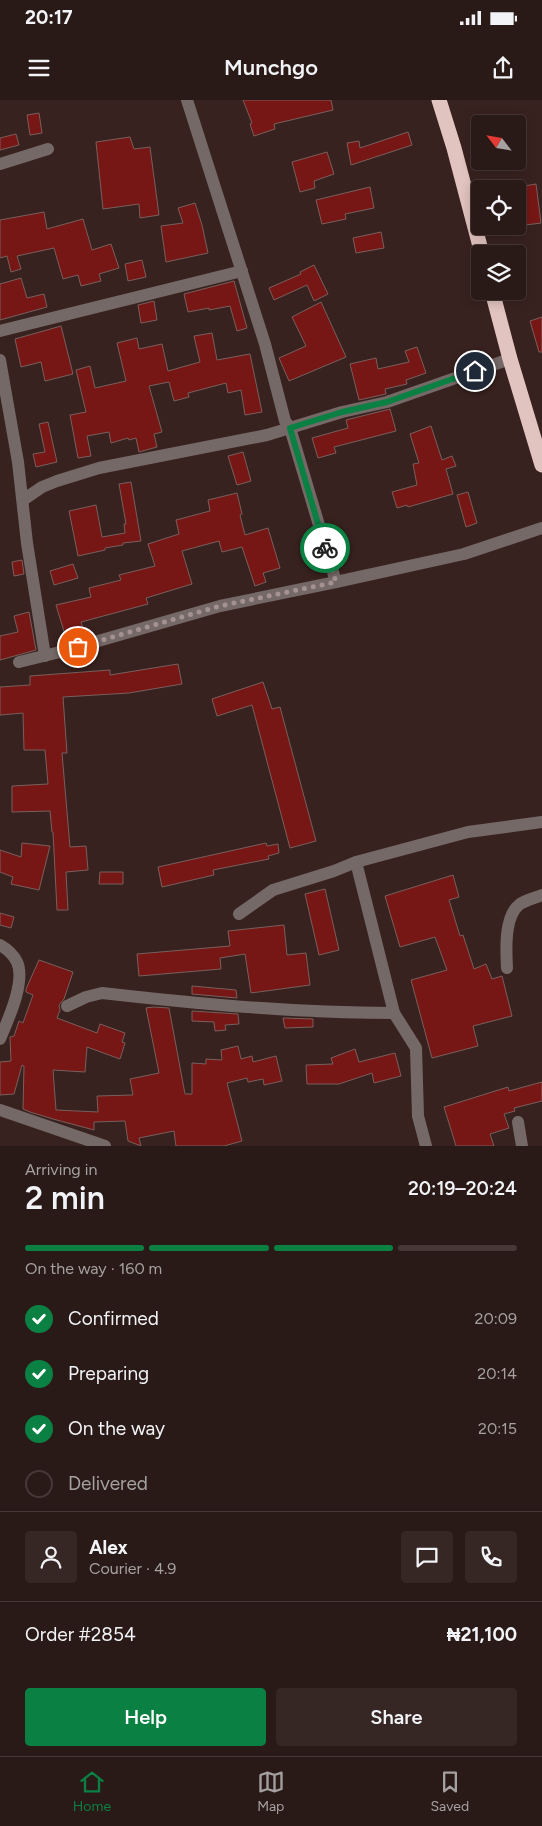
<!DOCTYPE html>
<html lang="en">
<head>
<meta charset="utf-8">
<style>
	:root { --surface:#2a1a17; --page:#362724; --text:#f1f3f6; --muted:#a5a1a1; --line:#463836; --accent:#0b8043 }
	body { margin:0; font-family:Figtree,sans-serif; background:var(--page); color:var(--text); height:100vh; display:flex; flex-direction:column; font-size:19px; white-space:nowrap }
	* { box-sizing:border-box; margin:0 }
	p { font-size:16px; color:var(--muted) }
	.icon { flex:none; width:28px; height:28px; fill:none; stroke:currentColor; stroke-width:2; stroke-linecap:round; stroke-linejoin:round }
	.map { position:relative; height:1046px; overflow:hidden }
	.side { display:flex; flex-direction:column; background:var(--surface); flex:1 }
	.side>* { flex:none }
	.needle { width:32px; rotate:301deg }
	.tools { position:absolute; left:471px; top:15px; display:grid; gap:10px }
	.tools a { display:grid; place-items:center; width:55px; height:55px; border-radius:5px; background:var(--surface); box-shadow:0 2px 12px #0003,0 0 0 1px var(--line); font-size:25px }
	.pin { position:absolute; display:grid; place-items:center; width:42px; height:42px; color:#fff; margin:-21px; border:2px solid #fff; border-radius:50%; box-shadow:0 1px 5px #0007 }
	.courier { position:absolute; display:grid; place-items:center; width:50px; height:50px; margin:-25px; border:4px solid #0b8043; border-radius:50%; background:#fff; color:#222; box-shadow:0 1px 6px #0007 }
	.head em { font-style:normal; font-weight:600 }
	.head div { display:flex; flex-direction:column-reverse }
	.head { display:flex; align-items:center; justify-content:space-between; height:85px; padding:0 25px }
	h1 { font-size:32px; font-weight:600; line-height:38px }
	.bar { display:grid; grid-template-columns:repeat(4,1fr); gap:8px 5px; align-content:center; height:60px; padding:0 25px }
	.bar i { height:6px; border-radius:4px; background:var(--line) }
	.bar .on { background:var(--accent) }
	.bar p { grid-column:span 4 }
	.line { display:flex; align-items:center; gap:12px; padding:0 25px; border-top:1px solid var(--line) }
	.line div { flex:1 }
	.round { display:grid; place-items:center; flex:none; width:52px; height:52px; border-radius:5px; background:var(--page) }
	ol { padding:0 25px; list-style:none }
	li { display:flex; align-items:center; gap:15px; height:55px }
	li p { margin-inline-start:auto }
	li .icon { padding:5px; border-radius:50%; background:var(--accent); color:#fff; stroke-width:4 }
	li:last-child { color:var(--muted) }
	li i { width:28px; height:28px; border:2px solid var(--line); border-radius:50% }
	.primary-button { display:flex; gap:10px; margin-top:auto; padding:10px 25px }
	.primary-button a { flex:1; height:58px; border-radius:5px; background:var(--accent); color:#fff; font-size:20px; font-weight:600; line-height:58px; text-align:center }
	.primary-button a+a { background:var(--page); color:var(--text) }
	.status { display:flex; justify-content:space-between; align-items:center; height:35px; padding:0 25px; background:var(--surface); direction:ltr }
	.status svg { height:14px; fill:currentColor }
	header { display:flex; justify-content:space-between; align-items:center; height:65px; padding:0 25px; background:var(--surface); font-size:22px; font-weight:600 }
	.menu { display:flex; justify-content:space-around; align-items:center; height:70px; border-top:1px solid var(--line); background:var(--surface); font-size:14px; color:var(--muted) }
	.menu a { display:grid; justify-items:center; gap:2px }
	.menu .on { color:var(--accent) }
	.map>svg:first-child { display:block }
	.building { fill:#761715; stroke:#795f5c }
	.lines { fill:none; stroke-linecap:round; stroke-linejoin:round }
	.minor { stroke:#756967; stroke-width:12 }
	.highway { stroke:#e1c3bf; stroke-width:15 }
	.done { stroke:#a49290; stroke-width:5; stroke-dasharray:0 9 }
	.route { stroke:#0b8043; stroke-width:6 }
</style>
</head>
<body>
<div class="status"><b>20:17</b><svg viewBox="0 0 49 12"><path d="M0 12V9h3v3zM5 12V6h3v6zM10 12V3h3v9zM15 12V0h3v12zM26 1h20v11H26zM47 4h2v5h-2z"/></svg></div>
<header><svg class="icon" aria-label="menu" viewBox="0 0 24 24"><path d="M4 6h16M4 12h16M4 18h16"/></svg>Munchgo<svg class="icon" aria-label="share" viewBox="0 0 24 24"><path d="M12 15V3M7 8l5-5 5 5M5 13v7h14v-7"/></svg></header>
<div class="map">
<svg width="542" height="1046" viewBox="0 0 542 1046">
	<rect width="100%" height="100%" fill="#38221f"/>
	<g class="building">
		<path d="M243 0H331L333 10 274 24 275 29 254 36 250 24 252 23Z"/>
		<path d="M39 13 42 33 30 35 27 15Z"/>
		<path d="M408 32 412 45 351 65 347 43 359 41 360 48Z"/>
		<path d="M16 34 19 45 0 50V38Z"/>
		<path d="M130 37 134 49 150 47 159 115 140 118 139 104 103 109 96 42Z"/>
		<path d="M327 52 334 74 314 81 315 88 300 92 292 62Z"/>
		<path d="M536 84 541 123 518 126V87Z"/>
		<path d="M370 87 374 108 345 114 346 119 322 124 316 100Z"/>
		<path d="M195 103 202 125 208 153 166 162 161 126 183 123 178 108Z"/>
		<path d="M44 112 47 129 83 119 92 150 111 144 119 168 99 174 101 181 81 186 78 175 63 179 54 148 17 156 21 169 11 172 7 156 0 158V120Z"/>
		<path d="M381 132 384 148 356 153 353 138Z"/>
		<path d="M142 160 146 177 128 181 125 164Z"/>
		<path d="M314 165 328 194 314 201 307 185 274 200 269 188 301 174 300 172Z"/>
		<path d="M21 178 27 198 44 194 47 207 0 220V184Z"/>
		<path d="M234 181 247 228 237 231 230 206 209 210V208L188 212 184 194Z"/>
		<path d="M154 201 157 220 141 223 138 205Z"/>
		<path d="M321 202 346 257 289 281 279 258 306 246 292 217Z"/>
		<path d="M542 217V252H539L530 221Z"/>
		<path d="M61 226 73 274 45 281 41 262 21 267 15 239Z"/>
		<path d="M212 233 217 260 250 254 262 312 245 315 241 290 228 293 226 283 188 293 189 297 174 301 169 282 149 286 162 332 154 334 157 347 139 352 136 338 129 340 128 338 111 343 109 332 87 336 91 356 78 358 70 315 86 312 76 270 90 266 95 288 126 281 117 243 137 238 139 249 162 244 168 271 200 262 194 236Z"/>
		<path d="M417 247 426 273 406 280 407 284 385 289 386 294 359 300 350 264 376 258 378 269 409 262 405 251Z"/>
		<path d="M390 309 396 331 334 347 336 353 318 358 312 338 348 328 346 320Z"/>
		<path d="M48 322 57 362 36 367 33 354 45 352 39 324Z"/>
		<path d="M431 326 442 360 452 356 456 366 446 369 453 394 408 407 407 405 397 408 392 392 417 385 413 364 419 363 410 334Z"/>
		<path d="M243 352 251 381 237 385 228 356Z"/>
		<path d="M131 382 141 441 123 443V445L105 448V450L78 456 69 411 96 405 102 437 125 433 124 424H126L119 384Z"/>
		<path d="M468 392 477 423 466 427 457 395Z"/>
		<path d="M237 393 242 414 240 415 245 435 268 428 280 468 263 473 266 482 255 486 242 447 222 452 219 441 182 451 192 484 146 498 148 504 81 522 84 533 66 538 56 505 91 497 89 488 121 480 119 475 155 466 148 444 179 434 176 420 210 411 208 400Z"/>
		<path d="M22 460 24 474 14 476 12 462Z"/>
		<path d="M73 464 78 478 54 485 50 471Z"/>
		<path d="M29 512 36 550 0 560V536L18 532 14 516Z"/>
		<path d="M178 564 182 584 129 593 63 597 67 653H62L70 747 86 746 88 770 66 772 68 810H57L53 732H52L50 711 12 712V686L48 684 45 650H24L23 613 0 615V587L30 585V576L110 570V575Z"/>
		<path d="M263 582 272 609 280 607 316 741 290 748 252 605 217 616 212 599Z"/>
		<path d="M22 743 50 746 39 790 11 784 13 777 0 772V750L21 757Z"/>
		<path d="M266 743 267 746 278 744 279 753 268 756 269 759 213 770 214 775 162 787 158 767Z"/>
		<path d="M100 772H123V784H99Z"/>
		<path d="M453 775 459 797 449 800 460 836 463 835 474 869 486 864 492 879 502 876 512 916 473 926 478 946 432 958 411 880 447 870 435 837 400 847 385 796Z"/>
		<path d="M325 789 339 850 319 855 305 794Z"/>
		<path d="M0 813 14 817 11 828 0 825Z"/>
		<path d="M284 825 287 855 306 853 310 885 251 893 245 854 220 858 221 869 139 876 137 854 230 846 228 831Z"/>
		<path d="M39 860 73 872 64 899 59 905 60 910 57 918 97 933 100 924 125 933 122 942 125 943 120 959 87 947 85 972 53 970 56 1010 98 1012 97 996 133 995 130 979 159 973 146 908 153 907 169 908 185 994H192V963L206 964V959L222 960 221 950 238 946 241 959 252 956 253 962 276 956 282 981 264 985 263 979 248 982 247 978 227 983 242 1041 224 1046H176L174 1031 139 1038 141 1046 128 1041 125 1021 94 1022V1030L53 1019 30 1012 23 1009 24 966 22 965 14 994 0 995V962L11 961 10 937 14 936 19 921 23 923 33 895 26 892V889Z"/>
		<path d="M192 886 236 890 237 898 192 894Z"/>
		<path d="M192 911 238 914 239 924 225 925 226 930 215 931 214 922 192 921Z"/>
		<path d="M283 918 313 919V927L285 928Z"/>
		<path d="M355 949 359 962 395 953 401 976 374 983 372 973 339 984H307L306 965 333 964 331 958Z"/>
		<path d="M542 982V1001L514 1008 515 1011 504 1014 509 1028 490 1034 494 1046H456L444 1007 508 987 509 991Z"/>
	</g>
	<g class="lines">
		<g class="minor">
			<path d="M187 0 265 244 285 321 290 328 336 482"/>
			<path d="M0 64 48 49"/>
			<path d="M0 231 242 171"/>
			<path d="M0 260 18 362 27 443 45 556"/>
			<path d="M23 400 42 387 57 381 99 368 267 335 342 312 387 302 510 259"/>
			<path d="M19 562 60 552 220 506 336 482 464 454 542 428"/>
			<path d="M356 762 394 913 416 948 418 1016 426 1046"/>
			<path d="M239 814 273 790 334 771 356 762 468 732 542 722"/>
			<path d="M0 845C7 849 13 854 17 862 26 881 8 920 0 939"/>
			<path d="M507 868C506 850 504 816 520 804 526 800 535 798 542 795"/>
			<path d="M67 906 86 897 102 893C199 904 296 913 394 913"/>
			<path d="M0 1010 105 1046"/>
			<path d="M518 1022 522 1046"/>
		</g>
		<g class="highway">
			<path d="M439 0 454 48 482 154"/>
			<path d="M492 191 510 259 542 365"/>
		</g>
	</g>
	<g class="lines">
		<path class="done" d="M78 547 220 506 336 482 325 448"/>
		<path class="route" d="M325 448 290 328 342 312 387 302 475 271"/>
	</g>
</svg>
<div class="tools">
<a><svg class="needle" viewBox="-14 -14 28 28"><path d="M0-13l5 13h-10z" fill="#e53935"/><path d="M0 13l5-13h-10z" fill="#a5a1a1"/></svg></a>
<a><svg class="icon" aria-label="locate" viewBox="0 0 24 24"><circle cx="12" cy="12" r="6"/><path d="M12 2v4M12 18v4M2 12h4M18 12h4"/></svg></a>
<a><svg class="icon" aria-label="layers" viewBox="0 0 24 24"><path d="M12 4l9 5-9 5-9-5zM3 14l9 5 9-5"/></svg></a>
</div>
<div class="pin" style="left:78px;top:547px;background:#ea580c"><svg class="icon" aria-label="bag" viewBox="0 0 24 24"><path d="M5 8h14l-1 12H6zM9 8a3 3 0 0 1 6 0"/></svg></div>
<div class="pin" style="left:475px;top:271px;background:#1f2937"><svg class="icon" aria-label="home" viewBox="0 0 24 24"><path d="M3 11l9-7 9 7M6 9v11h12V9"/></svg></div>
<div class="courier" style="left:325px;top:448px"><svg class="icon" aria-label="bike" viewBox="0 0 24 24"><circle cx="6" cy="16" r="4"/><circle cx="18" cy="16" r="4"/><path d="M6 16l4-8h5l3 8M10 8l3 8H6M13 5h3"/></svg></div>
</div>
<section class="side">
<div class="head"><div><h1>2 min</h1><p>Arriving in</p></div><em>20:19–20:24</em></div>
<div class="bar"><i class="on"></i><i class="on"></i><i class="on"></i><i></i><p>On the way · 160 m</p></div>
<ol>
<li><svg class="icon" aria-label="check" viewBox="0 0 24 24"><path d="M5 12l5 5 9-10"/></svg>Confirmed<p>20:09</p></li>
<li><svg class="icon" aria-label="check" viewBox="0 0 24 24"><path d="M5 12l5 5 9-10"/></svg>Preparing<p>20:14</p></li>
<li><svg class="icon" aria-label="check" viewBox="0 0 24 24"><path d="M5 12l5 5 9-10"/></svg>On the way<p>20:15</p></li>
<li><i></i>Delivered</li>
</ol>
<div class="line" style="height:90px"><a class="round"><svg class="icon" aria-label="person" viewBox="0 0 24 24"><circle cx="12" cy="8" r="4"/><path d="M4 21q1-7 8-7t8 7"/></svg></a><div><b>Alex</b><p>Courier · 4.9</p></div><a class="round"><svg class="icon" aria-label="chat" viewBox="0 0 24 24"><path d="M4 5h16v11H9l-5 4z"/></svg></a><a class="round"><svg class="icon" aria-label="phone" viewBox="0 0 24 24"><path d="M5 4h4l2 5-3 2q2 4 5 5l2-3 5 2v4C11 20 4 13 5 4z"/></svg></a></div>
<div class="line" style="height:65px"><div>Order #2854</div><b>₦21,100</b></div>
<div class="primary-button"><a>Help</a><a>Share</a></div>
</section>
<nav class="menu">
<a class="on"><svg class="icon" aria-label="home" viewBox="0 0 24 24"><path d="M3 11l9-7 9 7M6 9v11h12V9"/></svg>Home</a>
<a><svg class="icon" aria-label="map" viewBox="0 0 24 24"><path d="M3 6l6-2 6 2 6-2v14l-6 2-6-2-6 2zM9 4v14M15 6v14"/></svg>Map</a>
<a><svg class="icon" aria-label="saved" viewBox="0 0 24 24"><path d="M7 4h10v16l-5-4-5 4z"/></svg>Saved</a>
</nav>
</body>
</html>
